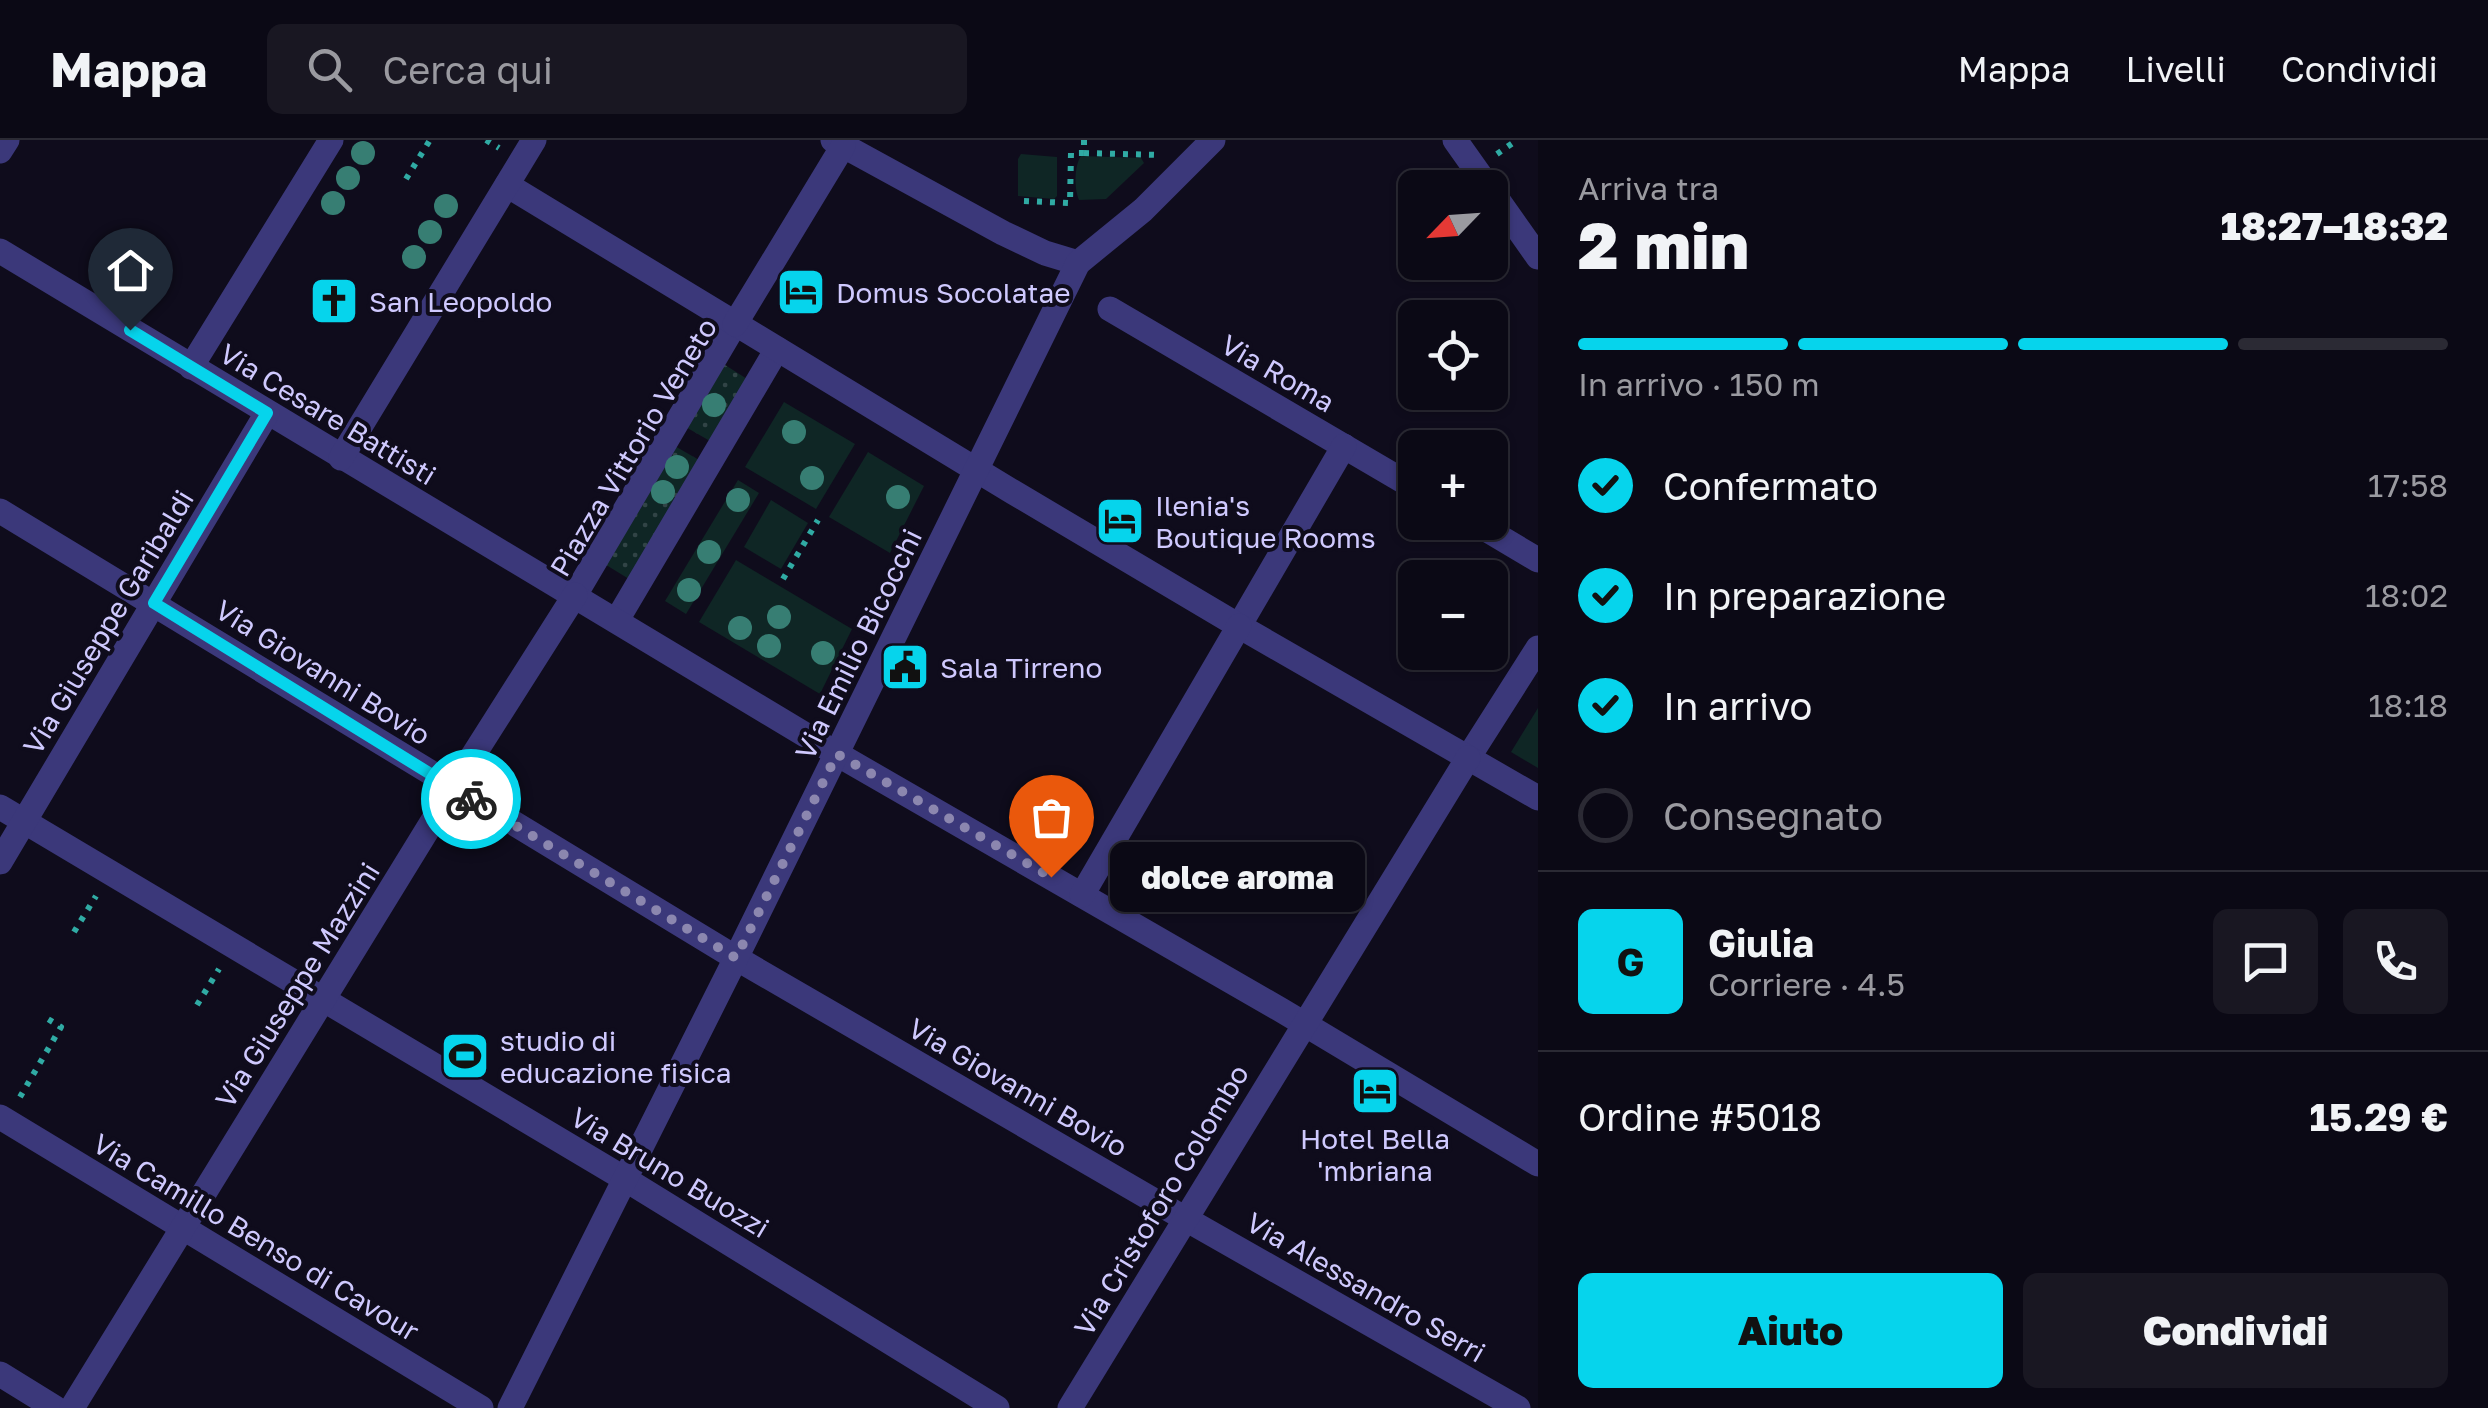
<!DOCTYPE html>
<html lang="it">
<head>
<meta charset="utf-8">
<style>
	:root { --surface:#0b0915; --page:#191722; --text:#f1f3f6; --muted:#9a9aa0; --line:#2b2a34; --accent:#06d4ec }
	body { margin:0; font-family:"Golos Text",sans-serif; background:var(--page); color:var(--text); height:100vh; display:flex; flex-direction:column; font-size:38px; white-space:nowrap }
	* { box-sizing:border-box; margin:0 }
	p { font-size:32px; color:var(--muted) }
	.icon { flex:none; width:55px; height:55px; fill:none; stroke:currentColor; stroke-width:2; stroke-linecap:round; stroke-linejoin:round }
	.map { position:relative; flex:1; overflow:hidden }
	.panel { display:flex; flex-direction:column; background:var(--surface); width:950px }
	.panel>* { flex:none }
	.needle { width:65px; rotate:245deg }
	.fabs { position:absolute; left:1398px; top:30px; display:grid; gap:20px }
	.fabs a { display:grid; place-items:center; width:110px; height:110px; border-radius:15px; background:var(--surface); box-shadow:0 2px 8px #0004,0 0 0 2px var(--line); font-size:50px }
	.pin { position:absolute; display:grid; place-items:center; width:85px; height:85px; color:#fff; margin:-102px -42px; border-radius:50% 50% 50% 0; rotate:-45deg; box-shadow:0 0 10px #0007 }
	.pin .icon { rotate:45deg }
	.courier { position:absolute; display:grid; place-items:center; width:100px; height:100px; margin:-50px; border:8px solid #06d4ec; border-radius:50%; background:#fff; color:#222; box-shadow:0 2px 12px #0007 }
	.bubble { position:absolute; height:70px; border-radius:15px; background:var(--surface); box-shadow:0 2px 8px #0004,0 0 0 2px var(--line); font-size:32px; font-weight:800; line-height:70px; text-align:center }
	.head em { font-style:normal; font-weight:800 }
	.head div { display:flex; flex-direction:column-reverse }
	.head { display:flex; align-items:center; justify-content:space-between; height:170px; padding:0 40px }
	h1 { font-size:65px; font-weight:800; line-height:75px }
	.bar { display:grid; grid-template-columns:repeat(4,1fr); gap:15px 10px; align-content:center; height:120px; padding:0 40px }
	.bar i { height:12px; border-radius:8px; background:var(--line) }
	.bar .active { background:var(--accent) }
	.bar p { grid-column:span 4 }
	.line { display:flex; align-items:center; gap:25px; padding:0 40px; border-top:2px solid var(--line) }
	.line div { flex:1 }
	.round { display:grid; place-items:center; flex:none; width:105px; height:105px; border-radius:15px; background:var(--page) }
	ol { padding:0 40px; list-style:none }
	li { display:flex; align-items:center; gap:30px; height:110px }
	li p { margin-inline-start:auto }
	li .icon { padding:10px; border-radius:50%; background:var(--accent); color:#111; stroke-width:4 }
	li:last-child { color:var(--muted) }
	li i { width:55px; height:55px; border:5px solid var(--line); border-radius:50% }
	.cta { display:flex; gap:20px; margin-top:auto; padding:20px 40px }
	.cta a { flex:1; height:115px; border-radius:15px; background:var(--accent); color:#111; font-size:40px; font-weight:800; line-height:115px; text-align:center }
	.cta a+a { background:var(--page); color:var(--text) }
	header { display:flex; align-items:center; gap:60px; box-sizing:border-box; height:140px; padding:0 50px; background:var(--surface); border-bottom:2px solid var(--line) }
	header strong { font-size:48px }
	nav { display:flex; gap:55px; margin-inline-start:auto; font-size:35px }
	.search { width:700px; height:90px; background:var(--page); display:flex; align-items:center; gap:25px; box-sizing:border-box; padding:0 35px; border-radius:15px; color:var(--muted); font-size:38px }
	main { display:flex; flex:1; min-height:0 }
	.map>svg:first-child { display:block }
	.grass { fill:url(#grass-dots) }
	.garden { fill:#0f2625 }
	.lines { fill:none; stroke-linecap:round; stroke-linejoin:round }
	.path { stroke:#30aba4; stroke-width:6; stroke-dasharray:5 8; stroke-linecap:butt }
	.pedestrian { stroke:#3b387a; stroke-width:25 }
	.minor { stroke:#3b387a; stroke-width:25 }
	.tree { fill:#377e73 }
	.done { stroke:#8c87af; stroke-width:10; stroke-dasharray:0 18 }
	.route { stroke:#06d4ec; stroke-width:12 }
	.labels { text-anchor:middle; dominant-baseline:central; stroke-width:8; stroke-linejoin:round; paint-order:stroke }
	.poi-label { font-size:28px; fill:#cfc9fe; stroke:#0f0c1c; text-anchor:start }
	.street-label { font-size:28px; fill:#cfc9fe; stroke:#0f0c1c }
</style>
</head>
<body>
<header>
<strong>Mappa</strong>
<div class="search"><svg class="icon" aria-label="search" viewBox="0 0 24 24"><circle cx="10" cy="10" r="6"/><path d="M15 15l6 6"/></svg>Cerca qui</div>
<nav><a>Mappa</a><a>Livelli</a><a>Condividi</a></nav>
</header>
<main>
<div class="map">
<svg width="1538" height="1268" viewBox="0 0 1538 1268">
	<defs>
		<pattern id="grass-dots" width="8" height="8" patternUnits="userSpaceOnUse" patternTransform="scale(2.5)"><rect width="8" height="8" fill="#0f2625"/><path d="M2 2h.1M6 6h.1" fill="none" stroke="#314446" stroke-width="1.8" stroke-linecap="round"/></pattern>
	</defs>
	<rect width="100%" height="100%" fill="#0f0c1c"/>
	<g class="grass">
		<path d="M722 223 747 239 710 301 684 286Z"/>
		<path d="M673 305 699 320 629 439 603 423Z"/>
	</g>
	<g class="garden">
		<path d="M1021 14 1057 17V56L1054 59 1018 56V19Z"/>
		<path d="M1081 16 1141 18 1144 23 1106 59 1079 60C1074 49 1074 26 1081 16Z"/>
		<path d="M784 262 855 304 816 369 745 327Z"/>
		<path d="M868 312 924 346 890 413 829 377Z"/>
		<path d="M738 340 759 353 686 474 665 461Z"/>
		<path d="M771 360 808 383 781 429 744 407Z"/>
		<path d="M736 420 852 489 820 554 699 482Z"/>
		<path d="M1538 568V628L1511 612Z"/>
	</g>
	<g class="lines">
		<g class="path">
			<path d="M486 0 499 8"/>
			<path d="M1084 0V13L1160 15"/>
			<path d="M1497 14 1517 0"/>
			<path d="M406 39 430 0"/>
			<path d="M1024 61 1070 63 1071 13H1084"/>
			<path d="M783 439 818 380"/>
			<path d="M74 792 96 756"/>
			<path d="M197 865 219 829"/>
			<path d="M20 957 61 887 48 879"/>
		</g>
		<g class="pedestrian">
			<path d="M1455 0 1489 48"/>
			<path d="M1490 49 1538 117"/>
			<path d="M1110 169 1415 348"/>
			<path d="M1474 382 1538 420"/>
			<path d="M575 455 735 184"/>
			<path d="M617 480 777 209"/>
			<path d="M1239 486 1344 306"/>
			<path d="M1468 618 1538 508"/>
		</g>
		<g class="minor">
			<path d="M833 0 1003 93 1045 113 1078 123"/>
			<path d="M0 11 7 0"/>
			<path d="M507 45 1013 352 1239 486 1538 658"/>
			<path d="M0 111 837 614 1281 870 1538 1024"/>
			<path d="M735 184 843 6"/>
			<path d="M191 227 331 0"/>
			<path d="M341 318 534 0"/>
			<path d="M0 371 736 818 1184 1078 1518 1268"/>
			<path d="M0 667 625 1039 997 1268"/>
			<path d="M0 722 267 273"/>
			<path d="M1082 755 1239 486"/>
			<path d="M0 977 481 1268"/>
			<path d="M0 1234 55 1268"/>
			<path d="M72 1268 469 622 575 455"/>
			<path d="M510 1268 736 818 1078 123 1143 70 1213 0"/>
			<path d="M1070 1268 1468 618"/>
		</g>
	</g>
	<g class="tree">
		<circle cx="363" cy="13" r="12"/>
		<circle cx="348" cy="38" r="12"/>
		<circle cx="333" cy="63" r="12"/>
		<circle cx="446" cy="66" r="12"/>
		<circle cx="430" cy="92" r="12"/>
		<circle cx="414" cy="117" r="12"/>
		<circle cx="714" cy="265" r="12"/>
		<circle cx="794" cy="292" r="12"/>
		<circle cx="677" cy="327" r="12"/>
		<circle cx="812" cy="338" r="12"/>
		<circle cx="663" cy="352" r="12"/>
		<circle cx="898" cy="357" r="12"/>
		<circle cx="738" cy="360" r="12"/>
		<circle cx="709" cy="412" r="12"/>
		<circle cx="689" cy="450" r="12"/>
		<circle cx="779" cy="477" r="12"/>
		<circle cx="740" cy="488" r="12"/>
		<circle cx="769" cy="506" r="12"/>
		<circle cx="823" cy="513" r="12"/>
	</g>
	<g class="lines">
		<path class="done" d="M471 659 736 818 837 614 1051 737"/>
		<path class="route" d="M130 190 267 273 154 463 471 659"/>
	</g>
	<defs>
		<g id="hotel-square" transform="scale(2.5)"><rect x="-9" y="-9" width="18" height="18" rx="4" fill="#06d4ec" stroke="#0f0c1c"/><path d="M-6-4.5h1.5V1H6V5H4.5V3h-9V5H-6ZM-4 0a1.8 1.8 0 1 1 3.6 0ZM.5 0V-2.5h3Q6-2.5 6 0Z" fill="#111"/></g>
		<g id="church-square" transform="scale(2.5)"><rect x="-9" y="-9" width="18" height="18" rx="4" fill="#06d4ec" stroke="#0f0c1c"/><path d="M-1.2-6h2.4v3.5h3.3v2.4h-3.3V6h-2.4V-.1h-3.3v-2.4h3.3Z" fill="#111"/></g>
		<g id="civic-square" transform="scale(2.5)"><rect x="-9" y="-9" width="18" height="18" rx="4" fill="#06d4ec" stroke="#0f0c1c"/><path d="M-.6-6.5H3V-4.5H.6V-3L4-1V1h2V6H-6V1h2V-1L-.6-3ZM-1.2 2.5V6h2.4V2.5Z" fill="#111"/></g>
		<g id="stadium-square" transform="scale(2.5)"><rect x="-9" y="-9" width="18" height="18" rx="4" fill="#06d4ec" stroke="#0f0c1c"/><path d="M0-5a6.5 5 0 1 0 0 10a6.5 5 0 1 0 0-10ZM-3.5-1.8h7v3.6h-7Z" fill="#111"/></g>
	</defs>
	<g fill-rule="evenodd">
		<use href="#hotel-square" x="801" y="152"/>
		<use href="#church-square" x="334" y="161"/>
		<use href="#hotel-square" x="1120" y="381"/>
		<use href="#civic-square" x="905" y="527"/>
		<use href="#stadium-square" x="465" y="916"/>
		<use href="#hotel-square" x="1375" y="951"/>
	</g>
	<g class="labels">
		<g class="poi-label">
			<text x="836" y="152">Domus Socolatae</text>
			<text x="369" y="161">San Leopoldo</text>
			<text x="1155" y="365">Ilenia's<tspan x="1155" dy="32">Boutique Rooms</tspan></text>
			<text x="940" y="527">Sala Tirreno</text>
			<text x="500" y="900">studio di<tspan x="500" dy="32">educazione fisica</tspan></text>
			<text x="1375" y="998" text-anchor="middle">Hotel Bella<tspan x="1375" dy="32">'mbriana</tspan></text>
		</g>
		<g class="street-label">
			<text transform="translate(1278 233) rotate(30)">Via Roma</text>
			<text transform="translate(328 274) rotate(31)">Via Cesare Battisti</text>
			<text transform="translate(633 307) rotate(-59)">Piazza Vittorio Veneto</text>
			<text transform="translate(108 482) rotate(-59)">Via Giuseppe Garibaldi</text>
			<text transform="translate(858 504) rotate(-64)">Via Emilio Bicocchi</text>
			<text transform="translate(323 532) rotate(32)">Via Giovanni Bovio</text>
			<text transform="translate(297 845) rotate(-58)">Via Giuseppe Mazzini</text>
			<text transform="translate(1018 947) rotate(30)">Via Giovanni Bovio</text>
			<text transform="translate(670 1032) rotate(31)">Via Bruno Buozzi</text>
			<text transform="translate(1161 1060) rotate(-59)">Via Cristoforo Colombo</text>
			<text transform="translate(256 1097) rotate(31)">Via Camillo Benso di Cavour</text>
			<text transform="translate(1366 1147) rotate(30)">Via Alessandro Serri</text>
		</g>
	</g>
</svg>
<div class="fabs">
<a><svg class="needle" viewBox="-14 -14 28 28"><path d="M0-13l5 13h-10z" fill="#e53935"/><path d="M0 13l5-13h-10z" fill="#9a9aa0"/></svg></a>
<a><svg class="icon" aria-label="locate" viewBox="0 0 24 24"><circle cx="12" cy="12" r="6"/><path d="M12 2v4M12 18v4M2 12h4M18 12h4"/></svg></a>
<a>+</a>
<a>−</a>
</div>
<div class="pin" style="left:1051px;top:737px;background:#ea580c"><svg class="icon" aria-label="bag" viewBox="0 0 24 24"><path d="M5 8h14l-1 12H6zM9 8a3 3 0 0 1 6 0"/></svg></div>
<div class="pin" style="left:130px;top:190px;background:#1f2937"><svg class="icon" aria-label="home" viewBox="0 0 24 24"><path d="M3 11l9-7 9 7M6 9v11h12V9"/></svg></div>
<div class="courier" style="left:471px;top:659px"><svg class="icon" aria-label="bike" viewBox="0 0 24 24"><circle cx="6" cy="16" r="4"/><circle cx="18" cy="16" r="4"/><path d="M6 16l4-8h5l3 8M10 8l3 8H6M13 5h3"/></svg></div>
<div class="bubble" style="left:1110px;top:702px;width:255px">dolce aroma</div>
</div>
<section class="panel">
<div class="head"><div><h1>2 min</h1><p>Arriva tra</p></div><em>18:27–18:32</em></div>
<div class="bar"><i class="active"></i><i class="active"></i><i class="active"></i><i></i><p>In arrivo · 150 m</p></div>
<ol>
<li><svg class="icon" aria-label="check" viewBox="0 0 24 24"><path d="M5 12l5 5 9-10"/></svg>Confermato<p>17:58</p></li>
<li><svg class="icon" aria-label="check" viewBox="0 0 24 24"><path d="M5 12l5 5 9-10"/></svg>In preparazione<p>18:02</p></li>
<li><svg class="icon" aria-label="check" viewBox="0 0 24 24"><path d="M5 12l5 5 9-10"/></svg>In arrivo<p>18:18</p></li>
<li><i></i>Consegnato</li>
</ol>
<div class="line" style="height:180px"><b class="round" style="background:var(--accent);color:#111">G</b><div><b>Giulia</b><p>Corriere · 4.5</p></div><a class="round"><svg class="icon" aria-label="chat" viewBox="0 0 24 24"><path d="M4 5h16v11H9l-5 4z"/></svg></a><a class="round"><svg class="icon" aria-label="phone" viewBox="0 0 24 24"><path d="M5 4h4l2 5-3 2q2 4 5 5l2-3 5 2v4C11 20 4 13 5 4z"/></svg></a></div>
<div class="line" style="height:130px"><div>Ordine #5018</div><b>15.29 €</b></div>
<div class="cta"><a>Aiuto</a><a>Condividi</a></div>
</section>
</main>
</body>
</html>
